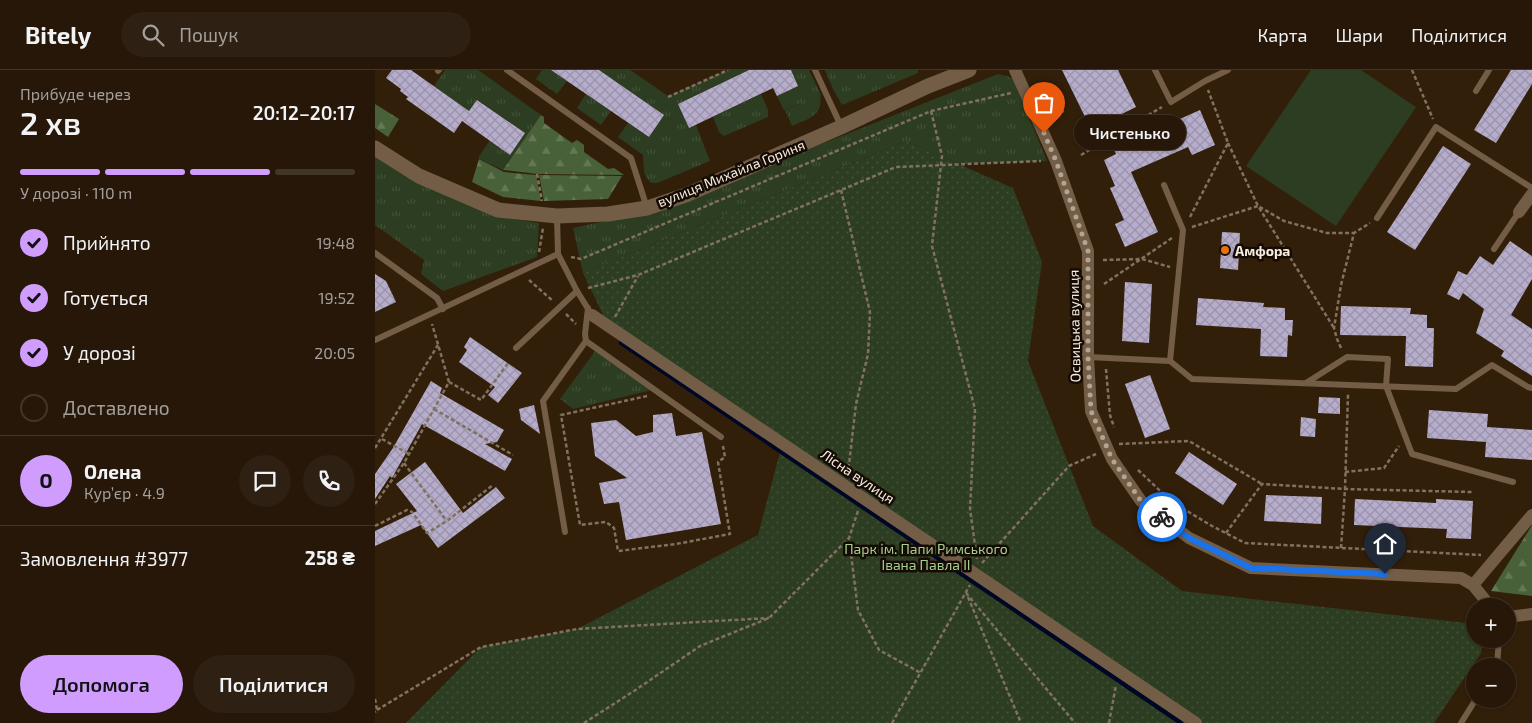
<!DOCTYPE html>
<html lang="uk">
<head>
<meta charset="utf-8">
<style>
	:root { --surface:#261708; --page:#2e2012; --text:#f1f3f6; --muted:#a49f9c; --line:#423629; --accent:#d09dff }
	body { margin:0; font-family:"Exo 2",sans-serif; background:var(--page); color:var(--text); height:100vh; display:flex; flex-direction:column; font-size:19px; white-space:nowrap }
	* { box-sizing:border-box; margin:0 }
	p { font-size:16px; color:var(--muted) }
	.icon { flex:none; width:28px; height:28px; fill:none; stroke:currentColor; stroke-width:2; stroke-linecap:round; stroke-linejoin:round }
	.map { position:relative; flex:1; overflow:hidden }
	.panel { display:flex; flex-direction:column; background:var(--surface); width:375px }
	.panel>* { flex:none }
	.controls { position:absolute; left:1091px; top:528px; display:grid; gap:10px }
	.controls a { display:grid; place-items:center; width:50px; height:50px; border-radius:50%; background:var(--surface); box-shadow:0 1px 4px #0004,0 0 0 1px var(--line); font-size:25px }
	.pin { position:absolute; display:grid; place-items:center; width:42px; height:42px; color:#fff; margin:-51px -21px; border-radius:50% 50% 50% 0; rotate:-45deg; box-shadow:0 0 5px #0007 }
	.pin .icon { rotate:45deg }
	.courier { position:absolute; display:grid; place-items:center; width:50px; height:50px; margin:-25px; border:4px solid #1a73e8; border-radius:50%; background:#fff; color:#222; box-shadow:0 1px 6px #0007 }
	.bubble { position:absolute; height:35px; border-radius:18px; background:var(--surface); box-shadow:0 1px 4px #0004,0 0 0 1px var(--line); font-size:16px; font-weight:600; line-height:35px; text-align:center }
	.headline em { font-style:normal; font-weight:600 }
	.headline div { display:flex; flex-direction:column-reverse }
	.headline { display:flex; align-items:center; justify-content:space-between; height:85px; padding:0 20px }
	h1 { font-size:32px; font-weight:600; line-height:38px }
	.bar { display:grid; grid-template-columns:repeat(4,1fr); gap:8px 5px; align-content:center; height:60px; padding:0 20px }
	.bar i { height:6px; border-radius:4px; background:var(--line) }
	.bar .current { background:var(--accent) }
	.bar p { grid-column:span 4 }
	.line { display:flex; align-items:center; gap:12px; padding:0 20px; border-top:1px solid var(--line) }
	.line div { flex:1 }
	.round { display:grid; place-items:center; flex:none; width:52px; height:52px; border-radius:26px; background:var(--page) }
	ol { padding:0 20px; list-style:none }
	li { display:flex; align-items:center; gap:15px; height:55px }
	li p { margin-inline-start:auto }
	li .icon { padding:5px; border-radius:50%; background:var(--accent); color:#111; stroke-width:4 }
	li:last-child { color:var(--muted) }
	li i { width:28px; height:28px; border:2px solid var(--line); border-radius:50% }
	.primary-button { display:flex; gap:10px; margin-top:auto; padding:10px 20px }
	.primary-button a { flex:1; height:58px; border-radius:30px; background:var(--accent); color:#111; font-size:20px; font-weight:600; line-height:58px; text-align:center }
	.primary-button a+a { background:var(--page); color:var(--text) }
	header { display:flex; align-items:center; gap:30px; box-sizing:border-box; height:70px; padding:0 25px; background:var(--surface); border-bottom:1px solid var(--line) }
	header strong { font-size:24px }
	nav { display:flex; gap:28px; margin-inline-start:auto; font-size:18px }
	.search { width:350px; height:45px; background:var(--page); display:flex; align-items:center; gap:12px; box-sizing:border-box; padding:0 18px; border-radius:28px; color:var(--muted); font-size:19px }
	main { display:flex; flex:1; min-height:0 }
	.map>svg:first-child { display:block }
	.grass { fill:url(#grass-tufts) }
	.forest { fill:url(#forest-firs) }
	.park { fill:url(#park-dots) }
	.pitch { fill:#2c3d21 }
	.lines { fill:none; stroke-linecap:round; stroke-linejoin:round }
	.stream { stroke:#000625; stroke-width:4.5 }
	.building { fill:url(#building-cross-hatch) }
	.path { stroke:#81715f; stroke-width:2.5; stroke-dasharray:4 2.5; stroke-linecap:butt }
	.lane { stroke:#735d47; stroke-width:6 }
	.street { stroke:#735d47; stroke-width:12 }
	.secondary { stroke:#735d47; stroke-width:15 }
	.done { stroke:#b3a494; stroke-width:5; stroke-dasharray:0 9 }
	.route { stroke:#1a73e8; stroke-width:6 }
	.food-dot { fill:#e8710a; stroke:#140b04; stroke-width:2 }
	.labels { text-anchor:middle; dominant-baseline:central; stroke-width:5; stroke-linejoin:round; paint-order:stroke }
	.street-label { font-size:14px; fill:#f9ecdf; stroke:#140b04 }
	.poi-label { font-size:14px; font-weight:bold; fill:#f9ecdf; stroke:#140b04; text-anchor:start }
	.park-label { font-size:14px; fill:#a6ce8d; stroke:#140b04 }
</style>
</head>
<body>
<header>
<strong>Bitely</strong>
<div class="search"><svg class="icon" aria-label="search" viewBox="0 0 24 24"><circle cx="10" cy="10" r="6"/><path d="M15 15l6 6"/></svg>Пошук</div>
<nav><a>Карта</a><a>Шари</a><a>Поділитися</a></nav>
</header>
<main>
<section class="panel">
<div class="headline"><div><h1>2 хв</h1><p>Прибуде через</p></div><em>20:12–20:17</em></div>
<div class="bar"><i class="current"></i><i class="current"></i><i class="current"></i><i></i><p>У дорозі · 110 m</p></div>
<ol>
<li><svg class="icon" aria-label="check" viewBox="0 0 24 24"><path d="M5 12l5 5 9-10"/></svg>Прийнято<p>19:48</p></li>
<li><svg class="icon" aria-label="check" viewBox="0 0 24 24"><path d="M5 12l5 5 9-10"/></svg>Готується<p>19:52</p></li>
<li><svg class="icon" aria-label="check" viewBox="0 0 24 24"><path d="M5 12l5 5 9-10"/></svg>У дорозі<p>20:05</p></li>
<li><i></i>Доставлено</li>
</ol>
<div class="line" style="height:90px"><b class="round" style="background:var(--accent);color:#111">О</b><div><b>Олена</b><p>Кур’єр · 4.9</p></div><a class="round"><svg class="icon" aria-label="chat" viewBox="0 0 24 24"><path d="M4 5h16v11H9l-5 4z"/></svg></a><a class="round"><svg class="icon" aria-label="phone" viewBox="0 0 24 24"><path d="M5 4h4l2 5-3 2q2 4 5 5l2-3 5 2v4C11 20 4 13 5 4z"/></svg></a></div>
<div class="line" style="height:65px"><div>Замовлення #3977</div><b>258 ₴</b></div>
<div class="primary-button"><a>Допомога</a><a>Поділитися</a></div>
</section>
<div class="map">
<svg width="1157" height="653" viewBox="0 0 1157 653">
	<defs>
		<pattern id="grass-tufts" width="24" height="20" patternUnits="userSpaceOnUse" patternTransform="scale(1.25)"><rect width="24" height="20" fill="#2c3d21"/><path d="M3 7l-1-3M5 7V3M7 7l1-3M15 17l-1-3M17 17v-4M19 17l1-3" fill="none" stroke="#415036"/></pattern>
		<pattern id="forest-firs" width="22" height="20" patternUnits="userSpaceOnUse" patternTransform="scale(1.25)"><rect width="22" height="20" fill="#496139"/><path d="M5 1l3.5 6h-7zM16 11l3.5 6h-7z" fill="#647855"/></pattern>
		<pattern id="park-dots" width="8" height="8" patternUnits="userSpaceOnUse" patternTransform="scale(1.25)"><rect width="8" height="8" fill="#2c3d21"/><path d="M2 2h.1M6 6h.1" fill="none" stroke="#415036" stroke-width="1.8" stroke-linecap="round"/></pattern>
		<pattern id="building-cross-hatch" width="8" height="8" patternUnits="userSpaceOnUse" patternTransform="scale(1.25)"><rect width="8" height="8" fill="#b6accb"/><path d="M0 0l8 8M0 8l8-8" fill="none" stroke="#9b93a9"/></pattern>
	</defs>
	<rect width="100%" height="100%" fill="#321f0a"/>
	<g class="grass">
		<path d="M70 0H103L166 45 128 100 103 88 115 70 135 84 150 63 103 30 94 41 59 16Z"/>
		<path d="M167 0H176L192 11 182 24 161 9Z"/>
		<path d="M224 0H255L293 26 353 0H374L303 34 314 57 321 55 335 91 282 113H276L271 107 269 101 268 85 243 67 253 53 274 67 289 45Z"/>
		<path d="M416 0H434L446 25 409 40 402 26 423 16Z"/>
		<path d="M450 0H543V3L467 35 458 19Z"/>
		<path d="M623 4 632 6 638 9 672 91 583 94 531 71 208 203 198 158 280 140Z"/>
		<path d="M211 24 236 41 226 55 202 38Z"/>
		<path d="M386 24 393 40V47L349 66 344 62 338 47Z"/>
		<path d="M445 25C449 46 432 49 417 56L410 40Z"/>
		<path d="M0 86 126 147 164 153 162 187 68 221 46 204 49 190 0 155Z"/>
		<path d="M221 280 277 320 198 339 185 329Z"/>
	</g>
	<g class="forest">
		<path d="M0 34 24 49 13 67 0 58Z"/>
		<path d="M166 45 169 47V53L197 73 202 70 209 75V82L233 99 239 98 249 105 163 104 128 100Z"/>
		<path d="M104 89 129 102 161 105 166 131 128 127 97 112Z"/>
		<path d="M164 105 247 106 233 129 169 131Z"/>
		<path d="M1157 455V526L1116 521Z"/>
	</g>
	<path class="park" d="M531 71 638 118 667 192 653 291 718 456 807 521 1100 554V569H1108L1106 583 1059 653H31L106 577 202 559 383 465 408 371 231 251 208 203Z"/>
	<path class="pitch" d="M936 0H986L1041 37 961 156 871 96Z"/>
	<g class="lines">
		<path class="stream" d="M246 273 806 653"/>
	</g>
	<g class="building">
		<path d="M17 0H36L94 41 102 30 150 63 135 85 87 51 79 63 31 29 33 27 25 21 26 19 11 8Z"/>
		<path d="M176 0H224L289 45 274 67Z"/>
		<path d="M374 0H416L423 16 402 26 398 18 314 58 303 34Z"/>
		<path d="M687 0H743L761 37 716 59Z"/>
		<path d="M1136 0H1157V14L1121 73 1099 60Z"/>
		<path d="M825 40 840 75 817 85 813 77 756 102 783 162 750 177 740 154 749 150 735 118 740 116 729 90 741 84 738 77 750 71 751 73Z"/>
		<path d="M1068 76 1096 94 1040 180 1012 162Z"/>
		<path d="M847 162 865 163 863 200 845 198Z"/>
		<path d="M1135 171 1157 186V209L1136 245 1157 259V306L1126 286 1129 281 1101 263 1109 239 1088 223 1084 230 1072 224 1083 201 1092 205 1105 186 1118 195Z"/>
		<path d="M0 204 11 211 21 232 0 242Z"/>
		<path d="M750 212 777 214 774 273 747 271Z"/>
		<path d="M823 228 889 233 888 237 910 238V250H918L917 266 913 265 912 287 885 286 886 259 821 255Z"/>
		<path d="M966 236 1036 238 1035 244 1052 245V258H1059L1058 297 1030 296 1031 266 965 265Z"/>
		<path d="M95 267 147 303 123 333 113 325 120 317 84 292 92 280 89 277Z"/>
		<path d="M775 305 795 359 770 368 750 314Z"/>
		<path d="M56 311 67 318 65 323 129 360 122 372 110 374 137 389 130 401 47 354 17 408 15 406 0 429V404L18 378Z"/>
		<path d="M944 327 965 328V344L943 343Z"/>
		<path d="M159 335 165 364 146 350 144 339Z"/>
		<path d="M1054 340 1113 344 1112 357 1157 360V390L1110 387 1111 372 1052 368Z"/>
		<path d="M297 343 301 366 327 362 346 454 251 470 244 432 229 434 224 413 252 408 220 386 216 353 241 350 261 366 278 362V345Z"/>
		<path d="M926 347 941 349 940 367 925 366Z"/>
		<path d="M814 382 862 414 848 435 800 403Z"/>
		<path d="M50 392 88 443 121 417 130 428 63 478 46 455 0 476V461L42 441 21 414Z"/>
		<path d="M891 425 947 427 946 454 889 451Z"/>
		<path d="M980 429 1061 433V429L1098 431 1096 469 1071 468 1072 459 979 455Z"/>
	</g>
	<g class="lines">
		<g class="path">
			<path d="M1037 0 1058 49"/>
			<path d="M661 18 676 15"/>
			<path d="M293 27 353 0"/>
			<path d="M556 41 567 86 557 176 600 339 595 439 602 489"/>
			<path d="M674 46 689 41"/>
			<path d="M853 73 883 136 909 151 952 163H979"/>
			<path d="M706 85 787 37"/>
			<path d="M162 104 167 131"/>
			<path d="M466 120 495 242 493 284 481 334 473 403"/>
			<path d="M815 147 853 73 833 20"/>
			<path d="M817 157 883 136 959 258"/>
			<path d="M164 182 168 158"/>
			<path d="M196 187 206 189 556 41 636 23"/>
			<path d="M728 190 767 189 795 197"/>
			<path d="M154 210 178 231"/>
			<path d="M729 214 797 168"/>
			<path d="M213 218 263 205 521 97 666 91"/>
			<path d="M191 244 201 254"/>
			<path d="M240 247 263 206"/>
			<path d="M966 278 962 269 959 258 966 215 979 163 995 153"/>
			<path d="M731 299 735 345 739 357"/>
			<path d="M74 312 106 330 133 293"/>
			<path d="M272 326 186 345 205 455 231 452 239 458 243 481 301 474 355 464 343 392 350 387 348 376"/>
			<path d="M59 339 138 385"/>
			<path d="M7 369 34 384"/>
			<path d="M744 374 814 371 887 414"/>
			<path d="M0 378 63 275"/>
			<path d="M29 393 71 450"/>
			<path d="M763 400 797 432 837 456 870 473 1106 485"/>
			<path d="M970 402 1009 398 1024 376"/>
			<path d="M0 434 29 393 74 312 57 254"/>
			<path d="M483 441 474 468 483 540 504 580 546 603"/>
			<path d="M0 456 32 440 37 442 52 463 72 451 118 415"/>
			<path d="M851 463 887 414 970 419 1097 422"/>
			<path d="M966 478 970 419 973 324"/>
			<path d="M607 493 694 396 721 384"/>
			<path d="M591 523 700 653"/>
			<path d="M593 527 646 653"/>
			<path d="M0 629 2 640 0 642"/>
			<path d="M2 640 106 577 202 559 394 548"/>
			<path d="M209 653 259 621 325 576 394 548 474 468"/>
			<path d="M517 653 595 515"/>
			<path d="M734 653 741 615"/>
		</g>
		<g class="lane">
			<path d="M132 0 256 88 272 138"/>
			<path d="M440 0 466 56"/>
			<path d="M780 0 796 32 830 11 853 0"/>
			<path d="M63 1 64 0"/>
			<path d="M1101 21 1114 0"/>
			<path d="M789 115 808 160 795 291"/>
			<path d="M182 146 183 184 202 221 215 242"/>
			<path d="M1002 148 1061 57 1157 118"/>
			<path d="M1119 179 1144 142"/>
			<path d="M0 183 62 228 68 239"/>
			<path d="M0 270 183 184"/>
			<path d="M211 271 346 367"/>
			<path d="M141 278 202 221"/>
			<path d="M713 287 795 291 817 309 1081 319 1117 295 1153 317 1157 318"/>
			<path d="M931 313 972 287 1013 289 1011 316 1037 384 1138 412"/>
			<path d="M190 462 168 331 211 271 210 264 213 238"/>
			<path d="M1122 596 1124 569"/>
			<path d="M1086 653 1101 629"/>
		</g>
		<g class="street">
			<path d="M640 0 681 91 713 181V287L716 341 737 389 766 431 814 468 876 498 1086 508 1098 515 1115 536"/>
			<path d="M1144 142 1157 124"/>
			<path d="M217 245 821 653"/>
			<path d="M1098 515 1157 445"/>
			<path d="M1132 547 1157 544"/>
		</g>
		<path class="secondary" d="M0 78 44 106 123 140 182 146 233 144 272 138 311 125 466 57 553 16 594 0"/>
	</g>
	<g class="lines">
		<path class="done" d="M669 63 681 91 713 181V287L716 341 737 389 766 431 787 447"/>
		<path class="route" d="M787 447 814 468 876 498 1010 504"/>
	</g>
	<circle class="food-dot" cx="850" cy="180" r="5"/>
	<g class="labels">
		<g class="street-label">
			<text transform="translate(356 103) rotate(-22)">вулиця Михайла Гориня</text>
			<text transform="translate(699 256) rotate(-91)">Освицька вулиця</text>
			<text transform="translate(483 406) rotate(34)">Лісна вулиця</text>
		</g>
		<g class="poi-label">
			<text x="860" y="180">Амфора</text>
		</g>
		<g class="park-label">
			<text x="551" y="478">Парк ім. Папи Римського<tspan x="551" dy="16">Івана Павла ІІ</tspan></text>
		</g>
	</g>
</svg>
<div class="controls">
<a>+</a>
<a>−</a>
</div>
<div class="pin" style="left:669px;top:63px;background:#ea580c"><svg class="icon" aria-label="bag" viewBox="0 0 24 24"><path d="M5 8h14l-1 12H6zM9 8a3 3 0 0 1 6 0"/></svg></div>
<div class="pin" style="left:1010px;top:504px;background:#1f2937"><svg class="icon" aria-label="home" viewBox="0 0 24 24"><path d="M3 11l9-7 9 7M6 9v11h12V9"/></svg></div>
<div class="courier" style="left:787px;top:447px"><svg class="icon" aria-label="bike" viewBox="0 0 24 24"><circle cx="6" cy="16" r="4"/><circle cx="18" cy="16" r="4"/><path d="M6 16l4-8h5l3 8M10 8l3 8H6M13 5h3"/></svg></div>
<div class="bubble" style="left:699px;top:45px;width:112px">Чистенько</div>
</div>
</main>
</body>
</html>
